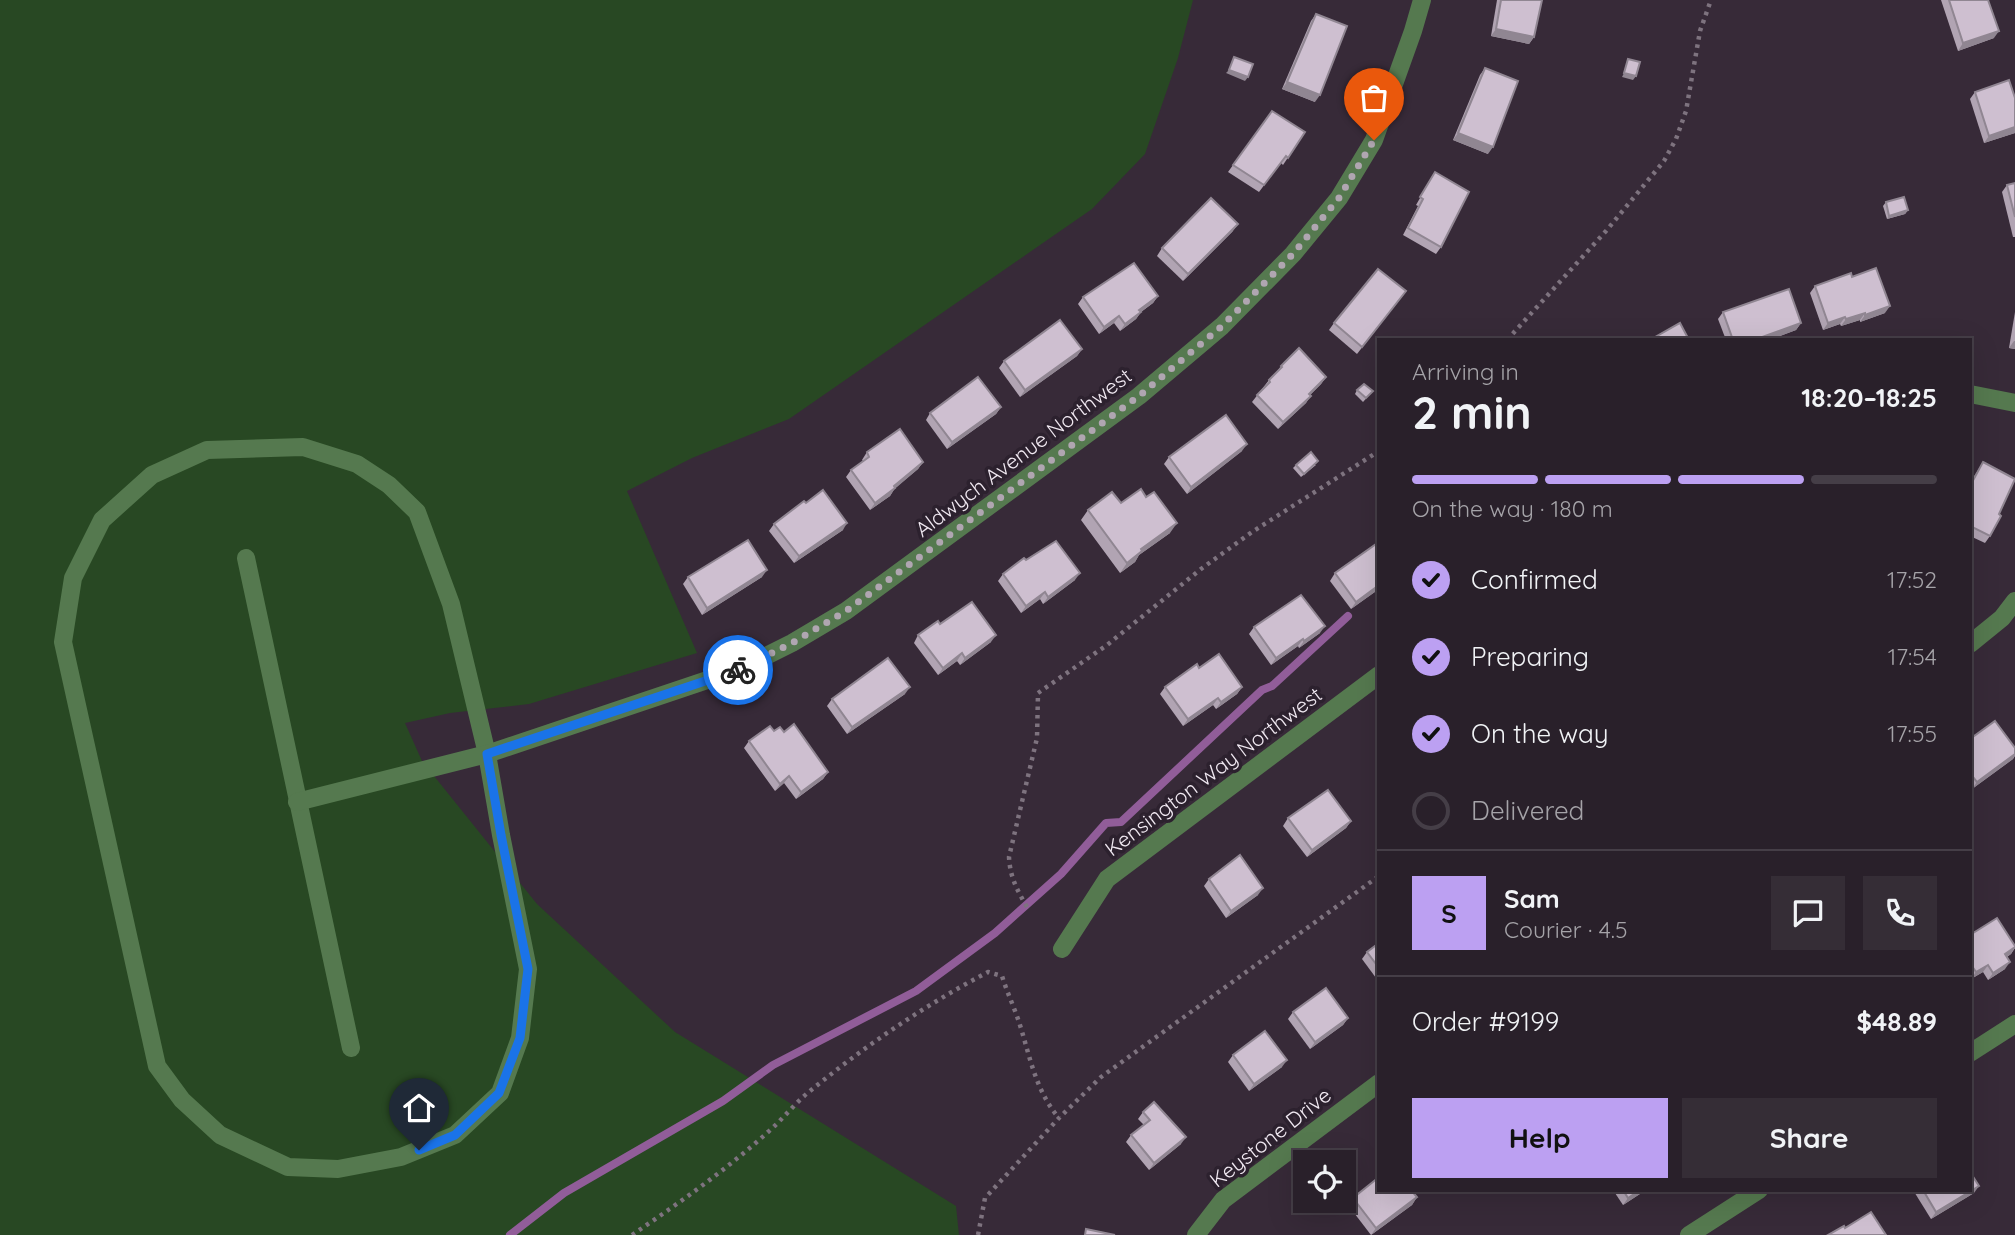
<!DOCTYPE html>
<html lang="en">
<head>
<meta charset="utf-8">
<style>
	:root { --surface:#29202a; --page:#352d36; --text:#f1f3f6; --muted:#a5a3a8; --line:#453e47; --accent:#bca0f2 }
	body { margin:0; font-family:Quicksand,sans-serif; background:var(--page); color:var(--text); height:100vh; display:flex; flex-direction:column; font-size:26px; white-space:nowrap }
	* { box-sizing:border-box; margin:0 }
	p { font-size:23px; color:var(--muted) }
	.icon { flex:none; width:38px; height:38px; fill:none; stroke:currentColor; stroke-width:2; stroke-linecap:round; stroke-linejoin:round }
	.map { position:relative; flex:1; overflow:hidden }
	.panel { position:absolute; left:1377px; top:338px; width:595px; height:854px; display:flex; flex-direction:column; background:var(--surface); border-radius:0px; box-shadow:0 7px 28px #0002,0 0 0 2px var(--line) }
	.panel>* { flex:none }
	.controls { position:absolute; left:1293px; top:1150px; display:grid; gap:14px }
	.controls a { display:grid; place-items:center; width:63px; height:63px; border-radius:0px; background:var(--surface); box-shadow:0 7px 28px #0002,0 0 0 2px var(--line); font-size:35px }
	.pin { position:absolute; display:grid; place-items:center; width:60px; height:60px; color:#fff; margin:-72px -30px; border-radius:50% 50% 50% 0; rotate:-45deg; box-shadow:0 0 7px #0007 }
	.pin .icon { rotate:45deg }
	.courier { position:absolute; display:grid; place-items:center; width:70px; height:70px; margin:-35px; border:5px solid #1a73e8; border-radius:50%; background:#fff; color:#222; box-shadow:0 2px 9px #0007 }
	.summary em { font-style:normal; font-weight:800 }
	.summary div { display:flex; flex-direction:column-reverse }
	.summary { display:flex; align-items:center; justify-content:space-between; height:119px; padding:0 35px }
	h1 { font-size:46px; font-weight:800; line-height:52px }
	.bar { display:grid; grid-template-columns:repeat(4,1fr); gap:10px 7px; align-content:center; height:84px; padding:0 35px }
	.bar i { height:9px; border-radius:5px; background:var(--line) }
	.bar .selected { background:var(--accent) }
	.bar p { grid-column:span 4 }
	.line { display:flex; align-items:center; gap:18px; padding:0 35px; border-top:2px solid var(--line) }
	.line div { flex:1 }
	.round { display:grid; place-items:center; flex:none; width:74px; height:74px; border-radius:0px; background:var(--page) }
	ol { padding:0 35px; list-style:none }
	li { display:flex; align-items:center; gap:21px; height:77px }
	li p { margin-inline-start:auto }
	li .icon { padding:7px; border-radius:50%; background:var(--accent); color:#111; stroke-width:4 }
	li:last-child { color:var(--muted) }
	li i { width:38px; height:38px; border:4px solid var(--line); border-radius:50% }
	.cta { display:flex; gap:14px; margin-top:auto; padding:14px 35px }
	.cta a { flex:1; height:80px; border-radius:0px; background:var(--accent); color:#111; font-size:28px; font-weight:800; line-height:80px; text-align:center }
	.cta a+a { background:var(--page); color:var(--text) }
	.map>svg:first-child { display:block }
	.green { fill:#284823 }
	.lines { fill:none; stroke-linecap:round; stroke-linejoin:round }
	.stream { stroke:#915d99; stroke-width:8 }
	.path { stroke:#7e737f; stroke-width:4.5; stroke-dasharray:3.5 5; stroke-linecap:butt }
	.minor { stroke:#55794f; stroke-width:18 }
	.wall { fill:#b1a4b3 }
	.shaded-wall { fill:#908692 }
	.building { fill:#cebfd0; stroke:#908692; stroke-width:2 }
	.done { stroke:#b0a6b1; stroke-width:7; stroke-dasharray:0 12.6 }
	.route { stroke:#1a73e8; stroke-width:9 }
	.labels { text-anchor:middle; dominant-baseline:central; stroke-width:7; stroke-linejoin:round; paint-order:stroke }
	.street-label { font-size:21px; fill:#f1e9f2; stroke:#2c212e }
</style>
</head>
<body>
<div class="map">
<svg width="2015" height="1235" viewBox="0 0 2015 1235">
	<rect width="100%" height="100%" fill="#372a38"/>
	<path class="green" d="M0 0H1193L1178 58 1145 154 1092 209 789 419 692 458 627 491 697 653 529 704 450 713 405 723 422 761 537 904 675 1032 956 1206 959 1235H0Z"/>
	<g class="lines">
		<path class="stream" d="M510 1235 564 1193 723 1101 773 1065 916 991 995 933 1061 874 1106 823 1121 822 1262 690 1272 686 1348 616"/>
		<g class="path">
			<path d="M1507 340 1606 231 1664 161 1676 139 1686 111 1700 31 1711 0"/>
			<path d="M1027 907C1017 890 1010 877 1009 857L1037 738 1038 693 1107 645 1201 569 1252 532 1379 451"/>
			<path d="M632 1235C679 1203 726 1170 768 1132 783 1119 795 1103 810 1091 865 1046 925 1005 988 972L1002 976C1007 992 1014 1007 1019 1022 1030 1056 1035 1090 1059 1118"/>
			<path d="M978 1235 985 1198 1059 1118 1101 1077 1379 876"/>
		</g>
		<g class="minor">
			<path d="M1970 394 2015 403"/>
			<path d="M303 447 357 464 389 485 417 512 451 604 487 754 501 835 528 969 520 1038 500 1093 455 1135 401 1157 338 1169 288 1167 220 1135 182 1100 157 1066 63 642 73 578 102 520 152 475 207 450Z"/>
			<path d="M246 558 351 1048"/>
			<path d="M1970 644 2002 618 2015 601"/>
			<path d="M297 802 487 754 740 669 792 643 846 611 1139 396 1222 326 1293 254 1339 198 1374 140 1413 31 1422 0"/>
			<path d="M1062 949 1107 879 1379 675"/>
			<path d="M1970 1053 2015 1024"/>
			<path d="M1196 1235 1223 1200 1379 1083"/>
			<path d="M1689 1235 1759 1190"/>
		</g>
	</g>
	<g class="wall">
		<path d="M1497 0H1542L1534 37 1529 44 1491 36Z"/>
		<path d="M1941 0H1988L1994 38 1958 51Z"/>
		<path d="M1316 14 1315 102 1282 89 1311 21Z"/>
		<path d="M1485 68 1488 154 1453 140 1480 75Z"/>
		<path d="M1975 92 2015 98V133L1984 143 1970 99Z"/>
		<path d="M1272 111 1305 132 1283 165 1281 163 1259 192 1228 172Z"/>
		<path d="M1435 172 1441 247 1436 254 1403 235 1418 206 1416 205Z"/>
		<path d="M2015 183V237H2013L2002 192 2007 185Z"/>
		<path d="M1886 202 1908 210 1905 214 1887 219 1883 206Z"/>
		<path d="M1233 231 1183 281 1157 256 1162 248Z"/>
		<path d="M1852 277 1885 313 1860 322V320L1841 326 1840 324 1823 330 1810 293 1815 286Z"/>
		<path d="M1406 291 1357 354 1329 330 1334 323Z"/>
		<path d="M1158 296 1153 303 1141 312 1136 319 1120 331 1114 323 1099 334 1078 304 1083 297Z"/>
		<path d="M1723 312 1801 323 1796 330 1769 340H1726L1718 319Z"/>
		<path d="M2015 312V349L2009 348Z"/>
		<path d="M1082 349 1077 356 1020 397 999 368 1004 361Z"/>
		<path d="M1281 366 1326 377 1321 384 1310 395 1306 403 1278 429 1252 402 1269 380 1276 373Z"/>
		<path d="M1357 390 1373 391 1363 402 1355 394Z"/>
		<path d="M1001 407 996 414 947 449 926 420 930 413Z"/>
		<path d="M1242 451 1187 494 1164 464 1169 457Z"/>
		<path d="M867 452 923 462 918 469 895 488 890 496 870 510 846 477 851 470 863 461 862 460Z"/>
		<path d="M1983 462 1999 514 1990 536 1985 543 1970 536V483Z"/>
		<path d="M1296 465H1316L1301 477 1293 468Z"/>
		<path d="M806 503 843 530 794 563 769 531 774 524Z"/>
		<path d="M1121 503 1170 533 1139 555 1135 562 1120 573 1081 520 1088 510Z"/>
		<path d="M1026 560 1075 580 1043 604 1040 599 1021 613 998 581 1003 574Z"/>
		<path d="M1335 573 1379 589 1351 609 1330 581Z"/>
		<path d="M688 577H762L702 615 683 584Z"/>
		<path d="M940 624 991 642 960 665 957 661 938 675 914 643 918 635Z"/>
		<path d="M1254 627 1320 633 1299 648 1298 646 1271 665 1249 634Z"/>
		<path d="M1199 668 1242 687 1237 694 1216 709 1213 705 1183 726 1160 694 1165 687Z"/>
		<path d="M905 694 847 734 827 706 832 699Z"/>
		<path d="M774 731 784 732 828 772 823 779 796 799 784 783 775 791 744 748 749 741Z"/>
		<path d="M1970 739 2015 748V756L2013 759 1972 789 1970 787Z"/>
		<path d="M1288 818 1351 821 1346 828 1307 857 1283 826Z"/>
		<path d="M1209 879 1258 895 1226 918 1204 886Z"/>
		<path d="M1970 935 2015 948 2011 954 2007 957 2005 969 1988 980 1983 972 1971 979Z"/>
		<path d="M1379 943V982L1362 959 1367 952Z"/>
		<path d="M1293 1012 1348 1018 1343 1025 1310 1049 1288 1019Z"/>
		<path d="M1233 1055 1282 1067 1249 1091 1228 1062Z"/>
		<path d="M1143 1112 1181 1144 1149 1170 1126 1142 1131 1135 1144 1125 1138 1119Z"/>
		<path d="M1613 1190H1646L1623 1205Z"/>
		<path d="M1913 1190H1970L1974 1193 1931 1219Z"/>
		<path d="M1417 1197 1412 1205 1371 1235 1348 1205 1353 1198Z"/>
	</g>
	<g class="shaded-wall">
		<path d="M1496 29 1534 37 1529 44 1491 36Z"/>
		<path d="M1999 31 1994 38 1958 51 1963 43Z"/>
		<path d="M1229 70 1248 77 1245 81 1226 73Z"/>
		<path d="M1624 73 1636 76 1633 80 1622 77Z"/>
		<path d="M1287 82 1320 95 1315 102 1282 89Z"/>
		<path d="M2015 127V133L1984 143 1989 136Z"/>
		<path d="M1458 133 1493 147 1488 154 1453 140Z"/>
		<path d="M1908 210 1905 214 1887 219 1889 216Z"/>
		<path d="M1238 224 1233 231 1183 281 1188 274Z"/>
		<path d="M1158 296 1153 303 1134 317 1139 310Z"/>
		<path d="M1890 306 1885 313 1860 322 1865 315Z"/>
		<path d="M1141 312 1136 319 1120 331 1125 324Z"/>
		<path d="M1865 313 1860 320 1841 326 1846 319Z"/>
		<path d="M1119 316 1114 323 1099 334 1104 327Z"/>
		<path d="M1845 317 1840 324 1823 330 1828 323Z"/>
		<path d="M1801 323 1796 330 1769 340H1754Z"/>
		<path d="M2014 341H2015V349L2009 348Z"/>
		<path d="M1082 349 1077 356 1020 397 1025 390Z"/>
		<path d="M1326 377 1321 384 1304 401 1309 394Z"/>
		<path d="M1311 396 1306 403 1278 429 1283 422Z"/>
		<path d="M1001 407 996 414 947 449 952 442Z"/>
		<path d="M1247 444 1242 451 1187 494 1191 487Z"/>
		<path d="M923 462 918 469 890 493 895 488 890 496 870 510 875 503Z"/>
		<path d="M847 523 843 530 794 563 799 556Z"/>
		<path d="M1177 523 1170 533 1139 555 1135 562 1120 573 1127 563 1141 549Z"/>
		<path d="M767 570 762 577 702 615 707 608Z"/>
		<path d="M1080 573 1075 580 1043 604 1048 597Z"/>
		<path d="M1379 585V589L1351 609 1356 602Z"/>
		<path d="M1045 592 1040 599 1021 613 1026 606Z"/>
		<path d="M1325 626 1320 633 1299 648 1304 641Z"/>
		<path d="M996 635 991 642 960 665 965 658Z"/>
		<path d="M1303 639 1298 646 1271 665 1276 658Z"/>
		<path d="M962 653 957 661 938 675 943 668Z"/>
		<path d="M910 687 905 694 847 734 852 727Z"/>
		<path d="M1242 687 1237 694 1216 709 1221 702Z"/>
		<path d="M1218 698 1213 705 1183 726 1188 719Z"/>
		<path d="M2015 754 2013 759 1972 789 1977 782Z"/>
		<path d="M828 772 823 779 796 799 801 792Z"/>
		<path d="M789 776 784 783 775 791 780 784Z"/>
		<path d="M1351 821 1346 828 1307 857 1312 850Z"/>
		<path d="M1263 888 1258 895 1226 918 1231 911Z"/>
		<path d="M2015 947 2011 954 2000 961 2005 954Z"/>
		<path d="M2010 962 2005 969 1988 980 1993 973Z"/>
		<path d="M1988 965 1983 972 1971 979 1976 972Z"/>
		<path d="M1348 1018 1343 1025 1310 1049 1315 1042Z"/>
		<path d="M1287 1060 1282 1067 1249 1091 1254 1084Z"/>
		<path d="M1186 1137 1181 1144 1149 1170 1154 1163Z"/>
		<path d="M1979 1186 1974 1193 1931 1219 1936 1212Z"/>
		<path d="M1640 1190H1646L1623 1205 1628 1198Z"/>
		<path d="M1417 1197 1412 1205 1371 1235 1376 1228Z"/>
	</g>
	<g class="building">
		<path d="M1501 0H1542L1534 37 1496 29Z"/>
		<path d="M1949 0H1988L1999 31 1963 43Z"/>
		<path d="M1316 14 1347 26 1320 95 1287 82Z"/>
		<path d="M1234 57 1253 64 1248 77 1229 70Z"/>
		<path d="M1628 59 1640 62 1636 76 1624 73Z"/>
		<path d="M1485 68 1518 81 1493 147 1458 133Z"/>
		<path d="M2009 80 2015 98V127L1989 136 1975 92Z"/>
		<path d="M1272 111 1305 132 1288 158 1286 156 1264 185 1233 165Z"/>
		<path d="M1435 172 1469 192 1441 247 1408 228 1423 199 1420 197Z"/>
		<path d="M2015 183V217L2007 185Z"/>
		<path d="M1904 197 1908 210 1889 216 1886 202Z"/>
		<path d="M1211 198 1238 224 1188 274 1162 248Z"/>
		<path d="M1134 263 1158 296 1139 310 1141 312 1125 324 1119 316 1104 327 1083 297Z"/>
		<path d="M1876 268 1890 306 1865 315V313L1846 319 1845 317 1828 323 1815 286 1851 273 1852 277Z"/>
		<path d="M1378 269 1406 291 1362 347 1334 323Z"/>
		<path d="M1789 289 1801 323 1754 340H1733L1723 312Z"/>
		<path d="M1060 320 1082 349 1025 390 1004 361Z"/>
		<path d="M1680 323 1689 340H1650Z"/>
		<path d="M1299 348 1326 377 1309 394 1311 396 1283 422 1257 395 1270 382 1269 380 1282 367 1281 366Z"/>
		<path d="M978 377 1001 407 952 442 930 413Z"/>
		<path d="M1364 384 1373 391 1366 398 1357 390Z"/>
		<path d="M1226 415 1247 444 1191 487 1169 457Z"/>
		<path d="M900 429 923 462 894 486 895 488 875 503 851 470 869 457 867 452Z"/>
		<path d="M1311 452 1318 461 1304 474 1296 465Z"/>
		<path d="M1983 462 2015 479 1999 514 2001 516 1990 536 1970 526V486Z"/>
		<path d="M1141 489 1146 497 1154 492 1177 523 1141 549 1142 551 1127 563 1088 510 1112 492 1121 503Z"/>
		<path d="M823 490 847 523 799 556 774 524 804 501 806 503Z"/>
		<path d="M748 540 767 570 707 608 688 577Z"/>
		<path d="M1056 541 1080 573 1048 597 1045 592 1026 606 1003 574 1024 558 1026 560Z"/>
		<path d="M1379 542V585L1356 602 1335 573Z"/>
		<path d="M1301 595 1325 626 1304 641 1303 639 1276 658 1254 627Z"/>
		<path d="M972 602 996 635 965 658 962 653 943 668 918 635 938 621 940 624Z"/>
		<path d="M1219 654 1242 687 1221 702 1218 698 1188 719 1165 687 1197 664 1199 668Z"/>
		<path d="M888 658 910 687 852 727 832 699Z"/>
		<path d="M1995 721 2015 748V754L1977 782 1970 773V739Z"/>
		<path d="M794 724 828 772 801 792 789 776 780 784 749 741 770 726 774 731 780 727 784 732Z"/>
		<path d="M1328 790 1351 821 1312 850 1288 818Z"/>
		<path d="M1240 855 1263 888 1231 911 1209 879Z"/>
		<path d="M1997 918 2015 946V947L2005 954 2010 962 1993 973 1988 965 1976 972 1970 963V935Z"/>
		<path d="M1379 943V968L1367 952Z"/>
		<path d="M1326 988 1348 1018 1315 1042 1293 1012Z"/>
		<path d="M1265 1031 1287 1060 1254 1084 1233 1055Z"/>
		<path d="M1154 1102 1186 1137 1154 1163 1131 1135 1150 1120 1143 1112Z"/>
		<path d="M1970 1172 1979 1186 1936 1212 1923 1190H1970Z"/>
		<path d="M1379 1177V1190H1411L1417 1197 1376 1228 1353 1198Z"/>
		<path d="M1623 1190H1640L1628 1198Z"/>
		<path d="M1871 1212 1886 1235H1828L1844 1226 1845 1228Z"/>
		<path d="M1086 1229 1115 1235H1085Z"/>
	</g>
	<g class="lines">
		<path class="done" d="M738 670 792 643 846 611 1139 396 1222 326 1293 254 1339 198 1374 140"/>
		<path class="route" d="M419 1150 455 1135 499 1093 520 1038 528 969 501 835 487 754 738 670"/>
	</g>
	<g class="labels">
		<g class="street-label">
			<text transform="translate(1023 452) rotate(-37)">Aldwych Avenue Northwest</text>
			<text transform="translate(1213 771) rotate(-37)">Kensington Way Northwest</text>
			<text transform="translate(1270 1137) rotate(-38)">Keystone Drive</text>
		</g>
	</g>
</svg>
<div class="controls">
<a><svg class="icon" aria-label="locate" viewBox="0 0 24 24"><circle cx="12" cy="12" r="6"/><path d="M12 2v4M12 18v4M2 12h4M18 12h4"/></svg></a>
</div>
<div class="pin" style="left:1374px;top:140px;background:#ea580c"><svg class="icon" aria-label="bag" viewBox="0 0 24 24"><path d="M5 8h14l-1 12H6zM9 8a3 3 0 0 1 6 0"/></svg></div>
<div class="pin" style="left:419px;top:1150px;background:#1f2937"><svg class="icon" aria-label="home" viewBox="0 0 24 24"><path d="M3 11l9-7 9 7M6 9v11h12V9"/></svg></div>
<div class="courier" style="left:738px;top:670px"><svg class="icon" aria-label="bike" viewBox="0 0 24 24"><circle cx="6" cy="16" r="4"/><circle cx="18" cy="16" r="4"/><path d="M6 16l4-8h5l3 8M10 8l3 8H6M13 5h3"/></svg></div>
<section class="panel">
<div class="summary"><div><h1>2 min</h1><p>Arriving in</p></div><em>18:20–18:25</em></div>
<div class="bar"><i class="selected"></i><i class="selected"></i><i class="selected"></i><i></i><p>On the way · 180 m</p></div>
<ol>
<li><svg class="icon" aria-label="check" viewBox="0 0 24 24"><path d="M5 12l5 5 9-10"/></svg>Confirmed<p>17:52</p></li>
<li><svg class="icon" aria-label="check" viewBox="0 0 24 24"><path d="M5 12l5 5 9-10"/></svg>Preparing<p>17:54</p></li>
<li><svg class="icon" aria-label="check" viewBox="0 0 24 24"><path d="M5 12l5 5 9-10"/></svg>On the way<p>17:55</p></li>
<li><i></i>Delivered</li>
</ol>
<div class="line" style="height:126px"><b class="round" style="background:var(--accent);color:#111">S</b><div><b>Sam</b><p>Courier · 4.5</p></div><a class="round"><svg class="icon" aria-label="chat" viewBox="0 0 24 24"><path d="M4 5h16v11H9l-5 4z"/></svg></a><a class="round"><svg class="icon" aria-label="phone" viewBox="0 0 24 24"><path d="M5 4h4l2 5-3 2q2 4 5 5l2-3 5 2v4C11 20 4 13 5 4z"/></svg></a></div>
<div class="line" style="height:91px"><div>Order #9199</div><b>$48.89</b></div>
<div class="cta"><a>Help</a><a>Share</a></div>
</section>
</div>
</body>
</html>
